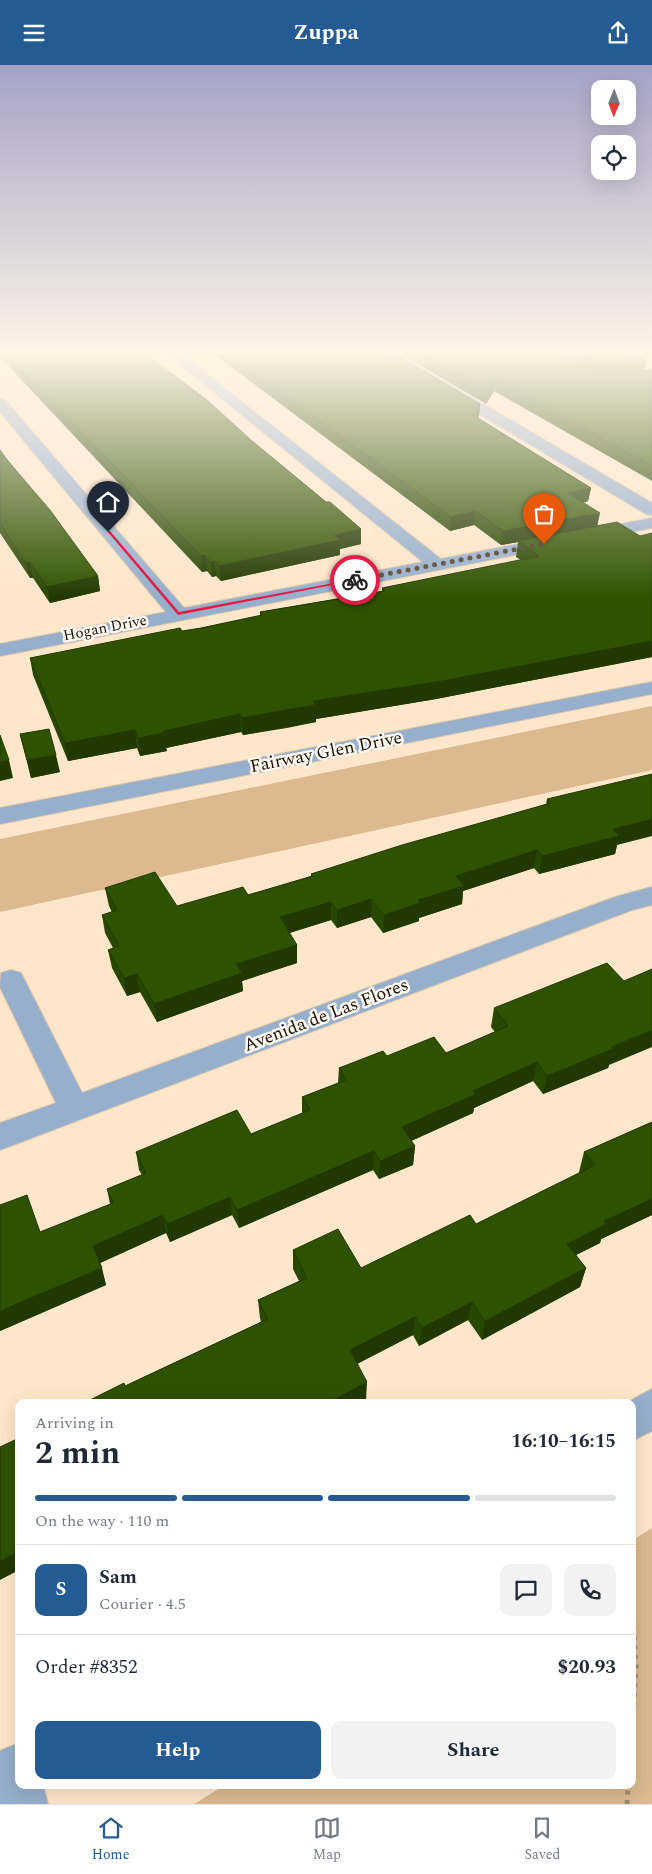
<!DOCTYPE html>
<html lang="en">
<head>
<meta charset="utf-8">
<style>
	:root { --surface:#fff; --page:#f2f2f3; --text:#1f2937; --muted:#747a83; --line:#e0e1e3; --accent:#255b93 }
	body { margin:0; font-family:Spectral,serif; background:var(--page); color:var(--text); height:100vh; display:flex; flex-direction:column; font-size:19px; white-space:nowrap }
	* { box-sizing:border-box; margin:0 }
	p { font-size:16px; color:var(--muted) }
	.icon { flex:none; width:28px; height:28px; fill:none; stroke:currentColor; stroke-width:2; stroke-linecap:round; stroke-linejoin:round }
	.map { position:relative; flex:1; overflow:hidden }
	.details { position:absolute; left:15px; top:1334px; width:621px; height:390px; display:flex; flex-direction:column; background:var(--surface); border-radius:10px; box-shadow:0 5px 20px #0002 }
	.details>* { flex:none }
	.needle { width:32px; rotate:181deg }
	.fabs { position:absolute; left:591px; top:15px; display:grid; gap:10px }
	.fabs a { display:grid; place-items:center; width:45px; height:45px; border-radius:10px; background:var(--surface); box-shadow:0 5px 20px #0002; font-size:25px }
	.pin { position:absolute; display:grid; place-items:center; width:42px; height:42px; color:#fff; margin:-51px -21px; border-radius:50% 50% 50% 0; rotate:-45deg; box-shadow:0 0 5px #0007 }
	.pin .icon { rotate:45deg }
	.courier { position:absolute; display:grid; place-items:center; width:50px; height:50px; margin:-25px; border:4px solid #e11d48; border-radius:50%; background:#fff; color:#222; box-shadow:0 1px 6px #0007 }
	.head em { font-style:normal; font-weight:700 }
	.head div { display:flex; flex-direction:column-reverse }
	.head { display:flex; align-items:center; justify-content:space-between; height:85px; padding:0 20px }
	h1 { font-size:32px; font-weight:700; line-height:38px }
	.bar { display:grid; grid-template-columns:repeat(4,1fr); gap:8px 5px; align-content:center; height:60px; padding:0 20px }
	.bar i { height:6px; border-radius:4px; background:var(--line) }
	.bar .on { background:var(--accent) }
	.bar p { grid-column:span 4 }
	.line { display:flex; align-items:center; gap:12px; padding:0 20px; border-top:1px solid var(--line) }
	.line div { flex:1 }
	.round { display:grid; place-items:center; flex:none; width:52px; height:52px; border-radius:10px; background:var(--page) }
	.action { display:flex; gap:10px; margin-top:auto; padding:10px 20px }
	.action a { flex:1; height:58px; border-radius:10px; background:var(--accent); color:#fff; font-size:20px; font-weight:700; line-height:58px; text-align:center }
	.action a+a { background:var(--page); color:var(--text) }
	header { display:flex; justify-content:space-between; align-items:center; height:65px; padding:0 20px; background:var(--accent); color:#fff; font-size:22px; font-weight:700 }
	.tab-bar { display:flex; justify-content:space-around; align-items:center; height:70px; border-top:1px solid var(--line); background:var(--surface); font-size:14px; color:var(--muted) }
	.tab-bar a { display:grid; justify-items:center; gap:2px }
	.tab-bar .on { color:var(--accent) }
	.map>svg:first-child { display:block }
	.green { fill:#dcb98f }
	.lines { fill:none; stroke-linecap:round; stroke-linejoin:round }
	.minor-casing { stroke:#dac4aa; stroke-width:2 }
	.tertiary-casing { stroke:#dac4aa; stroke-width:2 }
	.path { stroke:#9d8b76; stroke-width:5; stroke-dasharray:4 5.5; stroke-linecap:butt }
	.minor { fill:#96afcc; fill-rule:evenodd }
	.tertiary { fill:#96afcc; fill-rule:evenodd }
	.wall { fill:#284700 }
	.shaded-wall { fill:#213900 }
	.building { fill:#2f5200; stroke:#213900 }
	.route { fill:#e11d48 }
	.done { stroke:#6a5b49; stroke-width:5; stroke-dasharray:0 9 }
	.labels { text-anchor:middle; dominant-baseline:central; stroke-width:5; stroke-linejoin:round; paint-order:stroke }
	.far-street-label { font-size:15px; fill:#1a1004; stroke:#fdf7ef }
	.street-label { font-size:18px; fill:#1a1004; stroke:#fdf7ef }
</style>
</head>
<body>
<header><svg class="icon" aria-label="menu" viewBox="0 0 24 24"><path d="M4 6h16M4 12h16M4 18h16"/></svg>Zuppa<svg class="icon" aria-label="share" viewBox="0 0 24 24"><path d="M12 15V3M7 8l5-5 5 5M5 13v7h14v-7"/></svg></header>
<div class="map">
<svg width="652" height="1739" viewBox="0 0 652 1739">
	<rect width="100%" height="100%" fill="#fee6ca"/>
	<g class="green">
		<path d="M652 641V705L0 847V774Z"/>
		<path d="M652 1463V1739H194L225 1720H632L633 1475Z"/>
	</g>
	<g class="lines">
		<g class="minor-casing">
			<g id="minor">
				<path d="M167 289H181L441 494 652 453V463L0 591V579L166 547 0 347V334L5 335 184 543 423 497Z"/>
				<path d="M383 289H398L652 438V450L646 449 384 292Z"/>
				<path d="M652 617V629L0 759V743Z"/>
				<path d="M652 822V840L632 845 0 1085V1058L56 1038 0 922 1 908 11 905 21 908 82 1028 615 832Z"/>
				<path d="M15 1680 19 1681V1720H43L48 1739H0V1686Z"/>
			</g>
		</g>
		<g class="tertiary-casing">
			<g id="tertiary">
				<path d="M652 1324V1366L632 1376V1338H626Z"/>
				<path d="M19 1678V1720H34L0 1736V1686Z"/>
			</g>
		</g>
		<g class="path">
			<path d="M632 1533 636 1602 632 1671"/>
			<path d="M627 1739 628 1720"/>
		</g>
		<use href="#minor" class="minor"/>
		<use href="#tertiary" class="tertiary"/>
	</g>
	<g class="wall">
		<path d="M0 289H150V292L326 437 361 464V479L340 484V490L221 516 216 511 212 512 207 506 202 507 0 292Z"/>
		<path d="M214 289H395L480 339 479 351 478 353 591 423 588 436 583 438 598 461 640 471 652 468V592L436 634 316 654V657L287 663 243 670 241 667 166 683 167 686 140 691 137 683 68 696 33 610 30 593 201 563 260 551V547L382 526V523L521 495 516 492 518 477 501 480 474 460 450 466Z"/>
		<path d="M401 289H631L646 296 644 305 652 304V416L494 326 486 339Z"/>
		<path d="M0 385 98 511 100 526 50 538 33 513H30L0 468Z"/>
		<path d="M20 669 60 707 31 713Z"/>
		<path d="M547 734 617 780 615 789 539 809 534 803 463 826 462 839 419 853V856L383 868 371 852 337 863 331 855 289 868 297 880V898L242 916 243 926 157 957 140 927 127 931 112 903 108 885 113 883 105 868 102 850 112 847 109 841 105 823 177 841 248 830 311 811V809L546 739Z"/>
		<path d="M494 943 609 1000 608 1003 543 1029 533 1016 474 1043 473 1048 411 1076 415 1081 413 1100 379 1114 373 1105 239 1163 232 1150 170 1177 166 1168 100 1198 106 1220 0 1266 40 1167 110 1139 107 1124 142 1110 139 1105 136 1087 251 1069 302 1048V1032L338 1018 339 1003 387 991 446 988 495 967 491 962Z"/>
		<path d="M652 1057V1150L601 1174 600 1178 576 1190 586 1203 580 1222 482 1275 468 1255 419 1281 413 1270 357 1299 366 1335 361 1338H84L125 1321 261 1257 260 1253 258 1235 299 1216 293 1204V1185L361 1203 476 1159 580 1108 579 1107 584 1087Z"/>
	</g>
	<g class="shaded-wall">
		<path d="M646 296 644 307 608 311 610 299Z"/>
		<path d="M495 314 494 326 486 339 487 326Z"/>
		<path d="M480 339 479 351 472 362 473 350Z"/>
		<path d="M591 423 588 436 566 442 568 428Z"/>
		<path d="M476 446 474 460 450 466 451 452Z"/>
		<path d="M600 448 597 462 518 476V477L501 480 503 466Z"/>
		<path d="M361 464V479L340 484V490L221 516 219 501 335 470Z"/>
		<path d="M205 490 207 506 202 507 201 491Z"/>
		<path d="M215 496 216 511 212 512 211 497Z"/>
		<path d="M30 497 33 513H30L26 498Z"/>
		<path d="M98 511 100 526 50 538 47 522Z"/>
		<path d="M652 576V592L436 634 316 654V657L243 670 242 653 313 636Z"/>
		<path d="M240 649 241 667 166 683 167 686 140 691 138 673 164 666Z"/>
		<path d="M135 665 137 683 68 696 65 678Z"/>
		<path d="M56 690 60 707 31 713 27 695Z"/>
		<path d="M9 695 13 713 0 716V697Z"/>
		<path d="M652 754V771L617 780 615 789 539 809 542 791 613 764Z"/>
		<path d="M537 785 534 803 463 826 462 839 419 853V856L383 868 384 850 418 835 456 811Z"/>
		<path d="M371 834V852L337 863V845Z"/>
		<path d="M331 837V855L280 871V852Z"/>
		<path d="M297 880V898L242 916 243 926 157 957 154 939 236 899Z"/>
		<path d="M137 909 140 927 127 931 124 913Z"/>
		<path d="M652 965V982L609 1000 608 1003 543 1029 547 1011 611 982Z"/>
		<path d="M537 997 533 1016 474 1043 473 1048 400 1081 402 1062 473 1026Z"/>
		<path d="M415 1081 413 1100 379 1114 380 1096Z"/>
		<path d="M374 1086 373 1105 239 1163 237 1145Z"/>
		<path d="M230 1132 232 1150 170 1177 167 1159Z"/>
		<path d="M652 1134V1150L601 1174 600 1178 562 1197 567 1179 604 1156Z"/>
		<path d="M163 1150 166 1168 98 1199 93 1181Z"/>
		<path d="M102 1203 106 1220 0 1266V1246Z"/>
		<path d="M586 1203 580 1222 482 1275 485 1256Z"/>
		<path d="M472 1237 468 1255 419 1281 422 1263Z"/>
		<path d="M415 1252 413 1270 349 1303 350 1285Z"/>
		<path d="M367 1317 366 1335 361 1338H328Z"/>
		<path d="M19 1486V1505L0 1515V1496Z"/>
	</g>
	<g class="building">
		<path d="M6 289H146L207 335 251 375 326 437H330L361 464 335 470 340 475 219 501 215 496 211 497 205 490 201 491Z"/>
		<path d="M228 289H395L480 339 473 350 591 423 568 428 600 448 503 466 476 446 451 452Z"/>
		<path d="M422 289H561L586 302 610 309 652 304V401L495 314 487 326Z"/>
		<path d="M582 289H631L646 296 610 299 594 295Z"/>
		<path d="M0 385 8 396 50 445 98 511 47 522 30 497 26 498 0 458Z"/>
		<path d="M617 457 640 471 652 468V576L437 617 313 636 315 640 286 645 242 653 240 649 164 666V668L138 673 135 665 65 678 30 593 180 563 182 566 201 563 262 550 260 547 385 526 382 523 539 491 518 476Z"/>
		<path d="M49 664 56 690 27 695 20 669Z"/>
		<path d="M0 670 9 695 0 697Z"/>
		<path d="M652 709V754L613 764 619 771 542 791 537 785 456 811 464 821 418 835 420 838 384 850 371 834 337 845 331 837 280 852 297 880 236 899 242 908 154 939 137 909 124 913 108 885 119 881 102 850 117 845 105 823 155 807 177 841 243 822 248 830 313 811 311 809 402 780 551 738 547 734Z"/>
		<path d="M607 898 624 916 652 904V965L611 982 613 984 547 1011 537 997 473 1026 476 1029 402 1062 415 1081 380 1096 374 1086 237 1145 230 1132 167 1159 163 1150 93 1181 102 1203 0 1246V1140L27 1130 40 1167 113 1138 107 1124 146 1108 136 1087 237 1045 251 1069 310 1045 302 1032 346 1015 339 1003 383 986 387 991 434 972 446 988 508 961 494 943Z"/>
		<path d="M652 1057V1134L604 1156 606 1159 567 1179 586 1203 485 1256 472 1237 422 1263 415 1252 350 1285 367 1317 328 1338H84L124 1318 125 1321 268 1254 258 1235 307 1213 293 1185 338 1164 361 1203 470 1150 476 1159 595 1100 584 1087Z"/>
		<path d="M19 1373V1486L0 1496V1382Z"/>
	</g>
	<linearGradient id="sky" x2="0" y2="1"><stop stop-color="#a5a2c6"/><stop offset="0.54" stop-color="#fff4e7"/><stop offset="1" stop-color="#fff4e7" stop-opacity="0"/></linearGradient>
	<rect width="652" height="532" fill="url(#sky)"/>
	<path class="route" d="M107 466H110L179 547 355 514 358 515 178 550Z"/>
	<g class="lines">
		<path class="done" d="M355 515 544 479"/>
	</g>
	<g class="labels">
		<g class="far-street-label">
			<text transform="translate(105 563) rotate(-11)">Hogan Drive</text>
		</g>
		<g class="street-label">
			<text transform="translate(326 687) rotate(-11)">Fairway Glen Drive</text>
			<text transform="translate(326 950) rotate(-21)">Avenida de Las Flores</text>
		</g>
	</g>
</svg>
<div class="fabs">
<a><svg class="needle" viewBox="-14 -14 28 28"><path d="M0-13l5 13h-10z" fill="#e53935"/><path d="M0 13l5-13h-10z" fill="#747a83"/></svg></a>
<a><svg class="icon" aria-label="locate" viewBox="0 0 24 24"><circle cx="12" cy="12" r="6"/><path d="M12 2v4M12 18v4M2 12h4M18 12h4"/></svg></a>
</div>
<div class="pin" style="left:544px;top:479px;background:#ea580c"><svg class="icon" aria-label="bag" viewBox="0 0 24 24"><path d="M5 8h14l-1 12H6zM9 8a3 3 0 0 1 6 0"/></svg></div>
<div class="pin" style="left:108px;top:467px;background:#1f2937"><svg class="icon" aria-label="home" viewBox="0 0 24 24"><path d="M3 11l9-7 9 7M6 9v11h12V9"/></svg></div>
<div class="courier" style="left:355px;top:515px"><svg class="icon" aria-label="bike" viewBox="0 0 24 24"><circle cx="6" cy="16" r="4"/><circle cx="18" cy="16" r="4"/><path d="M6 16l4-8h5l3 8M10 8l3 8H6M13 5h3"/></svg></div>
<section class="details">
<div class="head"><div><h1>2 min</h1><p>Arriving in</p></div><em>16:10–16:15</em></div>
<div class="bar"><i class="on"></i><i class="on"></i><i class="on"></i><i></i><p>On the way · 110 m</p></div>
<div class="line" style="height:90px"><b class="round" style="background:var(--accent);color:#fff">S</b><div><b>Sam</b><p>Courier · 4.5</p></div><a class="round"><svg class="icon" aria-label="chat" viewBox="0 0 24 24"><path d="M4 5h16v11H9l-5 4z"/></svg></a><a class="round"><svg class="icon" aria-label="phone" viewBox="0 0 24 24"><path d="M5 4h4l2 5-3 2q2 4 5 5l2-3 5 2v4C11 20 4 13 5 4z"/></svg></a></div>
<div class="line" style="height:65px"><div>Order #8352</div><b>$20.93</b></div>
<div class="action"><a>Help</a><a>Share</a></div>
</section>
</div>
<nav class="tab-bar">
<a class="on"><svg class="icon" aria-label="home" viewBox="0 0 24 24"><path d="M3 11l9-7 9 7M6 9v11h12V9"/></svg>Home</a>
<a><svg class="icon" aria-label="map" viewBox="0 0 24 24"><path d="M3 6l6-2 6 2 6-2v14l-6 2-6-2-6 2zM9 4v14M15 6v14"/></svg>Map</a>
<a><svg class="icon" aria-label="saved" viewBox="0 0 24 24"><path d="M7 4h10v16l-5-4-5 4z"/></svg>Saved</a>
</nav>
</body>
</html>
